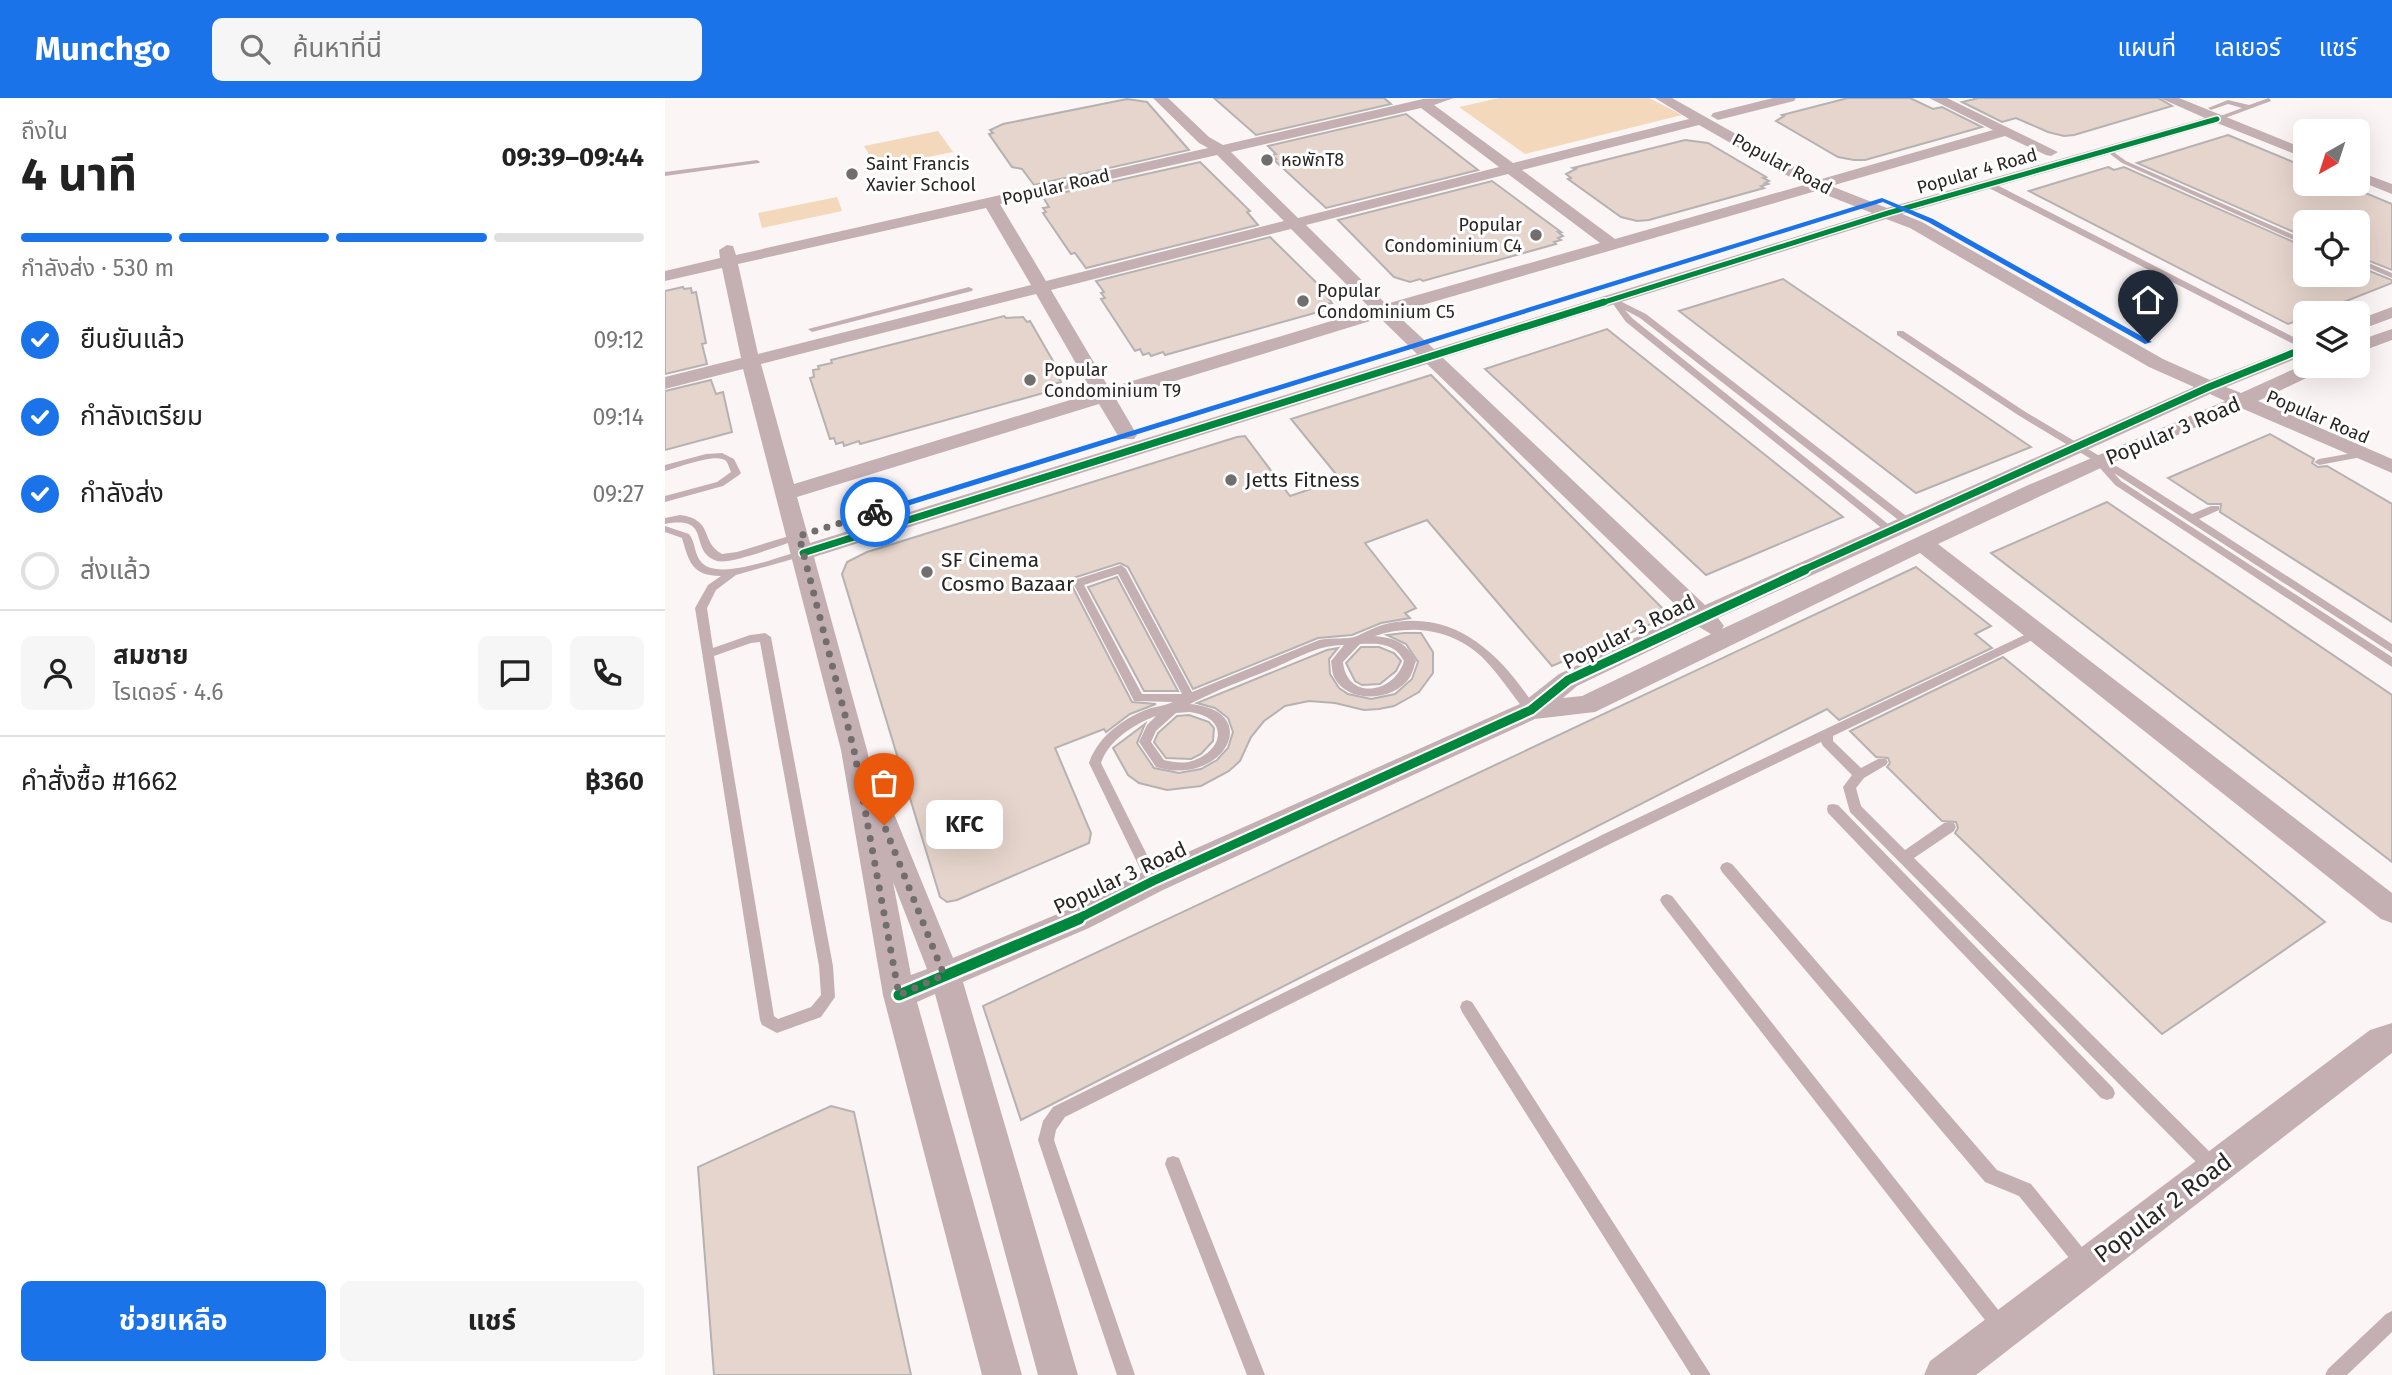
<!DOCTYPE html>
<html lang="th">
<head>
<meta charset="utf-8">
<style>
	:root { --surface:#fff; --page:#f6f6f6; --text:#222; --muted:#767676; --line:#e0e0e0; --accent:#1a73e8 }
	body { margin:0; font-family:"Fira Sans","Noto Sans Thai",sans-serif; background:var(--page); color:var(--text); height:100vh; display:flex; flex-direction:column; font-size:26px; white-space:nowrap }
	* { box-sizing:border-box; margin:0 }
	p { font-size:23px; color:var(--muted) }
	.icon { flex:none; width:38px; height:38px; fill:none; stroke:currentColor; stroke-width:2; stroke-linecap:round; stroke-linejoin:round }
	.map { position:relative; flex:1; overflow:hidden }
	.panel { display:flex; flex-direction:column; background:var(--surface); width:665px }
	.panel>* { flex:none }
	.needle { width:46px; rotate:219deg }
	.controls { position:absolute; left:1628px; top:21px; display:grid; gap:14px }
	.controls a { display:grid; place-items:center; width:77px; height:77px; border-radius:10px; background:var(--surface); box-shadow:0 7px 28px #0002; font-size:35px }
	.pin { position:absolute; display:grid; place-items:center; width:60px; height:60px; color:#fff; margin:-72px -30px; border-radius:50% 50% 50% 0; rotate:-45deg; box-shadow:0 0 7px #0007 }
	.pin .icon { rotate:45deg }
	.courier { position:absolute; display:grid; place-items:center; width:70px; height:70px; margin:-35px; border:5px solid #1a73e8; border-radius:50%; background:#fff; color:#222; box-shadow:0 2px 9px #0007 }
	.bubble { position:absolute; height:49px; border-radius:10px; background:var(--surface); box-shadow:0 7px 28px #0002; font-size:23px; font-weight:700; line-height:49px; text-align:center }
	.headline em { font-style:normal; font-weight:700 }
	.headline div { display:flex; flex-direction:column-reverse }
	.headline { display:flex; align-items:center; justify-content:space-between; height:119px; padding:0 21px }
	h1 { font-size:46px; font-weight:700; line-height:52px }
	.bar { display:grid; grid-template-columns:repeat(4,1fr); gap:10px 7px; align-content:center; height:84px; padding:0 21px }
	.bar i { height:9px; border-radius:5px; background:var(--line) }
	.bar .on { background:var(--accent) }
	.bar p { grid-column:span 4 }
	.line { display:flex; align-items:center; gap:18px; padding:0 21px; border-top:2px solid var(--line) }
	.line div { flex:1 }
	.round { display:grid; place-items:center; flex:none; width:74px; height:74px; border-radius:10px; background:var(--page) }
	ol { padding:0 21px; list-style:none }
	li { display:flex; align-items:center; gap:21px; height:77px }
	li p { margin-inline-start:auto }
	li .icon { padding:7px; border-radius:50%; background:var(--accent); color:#fff; stroke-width:4 }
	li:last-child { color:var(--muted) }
	li i { width:38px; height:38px; border:4px solid var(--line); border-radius:50% }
	.cta { display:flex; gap:14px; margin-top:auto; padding:14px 21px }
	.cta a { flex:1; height:80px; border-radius:10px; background:var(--accent); color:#fff; font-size:28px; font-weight:700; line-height:80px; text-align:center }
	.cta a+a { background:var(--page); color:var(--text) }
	header { display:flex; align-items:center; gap:42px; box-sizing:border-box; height:98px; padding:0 35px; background:var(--accent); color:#fff }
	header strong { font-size:33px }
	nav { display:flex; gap:38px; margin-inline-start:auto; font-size:24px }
	.search { width:490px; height:63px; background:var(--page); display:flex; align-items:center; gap:18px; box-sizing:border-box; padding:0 24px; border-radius:10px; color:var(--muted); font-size:26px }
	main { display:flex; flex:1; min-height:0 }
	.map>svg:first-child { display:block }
	.green { fill:#f3d8bb }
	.building { fill:#e6d5cc; stroke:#b6b2b1; stroke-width:2 }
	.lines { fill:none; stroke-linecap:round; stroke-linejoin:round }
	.service { fill:#c4b0b3; fill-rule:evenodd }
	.minor { fill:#c4b0b3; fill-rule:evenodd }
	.cycleway-far3-casing { stroke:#fff; stroke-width:8 }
	.cycleway-far2-casing { stroke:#fff; stroke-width:10 }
	.cycleway-far1-casing { stroke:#fff; stroke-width:13 }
	.cycleway-casing { stroke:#fff; stroke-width:16 }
	.cycleway-far3 { stroke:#00873e; stroke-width:5 }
	.cycleway-far2 { stroke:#00873e; stroke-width:7 }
	.cycleway-far1 { stroke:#00873e; stroke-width:9 }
	.cycleway { stroke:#00873e; stroke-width:11 }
	.route { fill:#1a73e8 }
	.done { stroke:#726e6d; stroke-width:7; stroke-dasharray:0 12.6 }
	.poi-dot { fill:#726e6d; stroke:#fff; stroke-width:2.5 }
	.labels { text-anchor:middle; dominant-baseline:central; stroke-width:6; stroke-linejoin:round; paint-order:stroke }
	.far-poi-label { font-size:18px; fill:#292524; stroke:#fff; text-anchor:start }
	.far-street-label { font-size:18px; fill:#292524; stroke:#fff }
	.street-label { font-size:21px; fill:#292524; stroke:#fff }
	.poi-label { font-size:21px; fill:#292524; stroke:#fff; text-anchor:start }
	.near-street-label { font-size:24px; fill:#292524; stroke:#fff }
</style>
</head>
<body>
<header>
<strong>Munchgo</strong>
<div class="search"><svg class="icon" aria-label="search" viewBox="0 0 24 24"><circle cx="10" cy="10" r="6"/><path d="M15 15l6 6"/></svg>ค้นหาที่นี่</div>
<nav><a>แผนที่</a><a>เลเยอร์</a><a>แชร์</a></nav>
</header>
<main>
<section class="panel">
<div class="headline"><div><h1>4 นาที</h1><p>ถึงใน</p></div><em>09:39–09:44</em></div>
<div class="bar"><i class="on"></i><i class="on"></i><i class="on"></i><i></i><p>กำลังส่ง · 530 m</p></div>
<ol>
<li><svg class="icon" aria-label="check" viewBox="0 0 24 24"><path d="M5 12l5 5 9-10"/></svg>ยืนยันแล้ว<p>09:12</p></li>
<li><svg class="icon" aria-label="check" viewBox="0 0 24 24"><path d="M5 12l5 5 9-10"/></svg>กำลังเตรียม<p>09:14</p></li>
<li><svg class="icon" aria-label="check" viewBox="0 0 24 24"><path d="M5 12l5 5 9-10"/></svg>กำลังส่ง<p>09:27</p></li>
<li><i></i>ส่งแล้ว</li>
</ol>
<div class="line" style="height:126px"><a class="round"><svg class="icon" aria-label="person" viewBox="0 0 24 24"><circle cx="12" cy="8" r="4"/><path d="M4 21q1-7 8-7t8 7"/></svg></a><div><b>สมชาย</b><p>ไรเดอร์ · 4.6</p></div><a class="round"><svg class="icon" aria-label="chat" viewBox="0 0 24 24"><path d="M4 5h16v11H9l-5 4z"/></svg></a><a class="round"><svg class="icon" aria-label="phone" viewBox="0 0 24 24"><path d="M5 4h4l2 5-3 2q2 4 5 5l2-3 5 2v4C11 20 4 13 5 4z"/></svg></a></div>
<div class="line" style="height:91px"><div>คำสั่งซื้อ #1662</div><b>฿360</b></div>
<div class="cta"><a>ช่วยเหลือ</a><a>แชร์</a></div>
</section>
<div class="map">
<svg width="1727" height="1277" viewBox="0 0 1727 1277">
	<rect width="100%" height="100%" fill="#fbf6f5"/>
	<g class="green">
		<path d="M834 0H984L1017 17 860 56 794 9Z"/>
		<path d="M273 33 288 54 219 68 210 67 199 48Z"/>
		<path d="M172 99 177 113 97 130 93 115Z"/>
	</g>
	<g class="building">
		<path d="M549 0H719L726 6 591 37Z"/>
		<path d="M1183 0H1245L1268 11 1277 9 1317 29 1200 62H1189L1173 59 1111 23 1119 18 1117 17Z"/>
		<path d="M1308 0H1493L1507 8 1409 37 1399 38 1383 34 1351 20 1337 24 1297 4 1310 1Z"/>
		<path d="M462 1 482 4 524 52 369 87 357 71 347 69 324 36 328 35 325 32 338 26Z"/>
		<path d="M741 16 813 72 661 110 608 61H611L607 57 611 56 603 48Z"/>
		<path d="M1563 37 1640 69V86H1679L1727 106V172L1692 158V124H1640V139L1472 65Z"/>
		<path d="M1020 42 1043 45 1101 79 1098 80 1104 83 1100 85 1103 86 1096 88 1099 90 984 122 972 123 956 119 903 81 906 80 901 76 911 71 908 70Z"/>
		<path d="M535 64 585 113 582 114 593 127 421 170 410 155 406 156 378 115 381 114 378 110 384 109 378 99Z"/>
		<path d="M1443 69 1449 72 1459 69 1640 149V177H1692V168L1727 182V185L1651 215H1640V220L1623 226 1364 93Z"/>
		<path d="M827 83 896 134H893L898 138 893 140 896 142 889 144 891 146 758 183 755 181 745 184 729 179 673 122Z"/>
		<path d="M605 139 666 199 663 200 667 205 661 206 664 209 655 211 657 213 500 257 498 254 486 258 484 255 478 257 475 251 470 253 436 201 440 200 436 195 439 194 431 183Z"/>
		<path d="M1118 181 1366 349 1251 395 1014 213Z"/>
		<path d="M18 189 19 191 26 190 27 195 31 194 41 245 37 246 42 266 0 276V193Z"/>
		<path d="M339 218 341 220 358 219 362 224 365 223 396 277 393 278 396 284 389 286 391 289 380 292 382 294 195 346 194 343 179 348 178 344 171 346 169 340 165 341 145 280 149 279 148 272 154 271 153 268 167 265 166 262Z"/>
		<path d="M942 231 1178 419 1041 477 820 271Z"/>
		<path d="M766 277 1005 518 887 568 762 422 700 445 751 510 740 515 745 520 716 525 687 537 653 540 528 591 463 469 455 465 408 480 406 486 467 604 491 606 465 616 441 634 439 631 390 650 426 735 424 745 292 802 282 804 275 799 177 476 182 464 202 454 572 339 580 338 625 398 675 381 626 321Z"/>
		<path d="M46 282 51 296 58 294 67 334 0 352V293Z"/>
		<path d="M1605 336 1649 361 1647 365 1653 369 1662 368 1727 406V524L1555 414 1556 406H1543L1503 380Z"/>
		<path d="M1442 404 1727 597V764L1326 455Z"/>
		<path d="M1251 469 1326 528 1310 536 1327 550 1174 622 1162 611 356 1022 318 908Z"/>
		<path d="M452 479 513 593H479L423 489Z"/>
		<path d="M739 535H756L768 554V575L754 594 729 608 714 611 699 612 670 605 644 603 620 608 599 623 586 639 575 663 564 673 536 688 502 692 474 685 463 677 448 650 480 626 472 645 489 670 514 675 536 671 552 662 563 650 568 634 563 620 550 610 532 605 662 552 673 550 664 561 665 576 674 590 683 596 706 601 730 596 747 581 753 564 741 546 722 537Z"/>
		<path d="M696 549H714L729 555 736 563 731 573 715 586 697 587 690 583 681 565Z"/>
		<path d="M1338 559 1660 824 1497 936 1290 735 1293 730 1291 724 1277 723 1222 669 1225 665 1223 660 1211 659 1185 633Z"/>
		<path d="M524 617 544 624 549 630 548 643 536 656 526 661 501 660 489 644 493 635 512 618Z"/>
		<path d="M166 1008 189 1014 246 1277H49L33 1069Z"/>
	</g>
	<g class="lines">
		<g class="service">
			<path d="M1604 0 1606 3 1552 23 1549 21 1550 20 1577 10 1563 6 1546 12 1543 10 1563 2 1584 7Z"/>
			<path d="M1443 50 1461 63 1640 142V147L1457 65 1441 53 1440 52Z"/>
			<path d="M92 62 95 64 94 65 0 78V74Z"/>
			<path d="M1320 84H1326L1640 245V252L1320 88Z"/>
			<path d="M1692 160 1727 175V180L1692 165Z"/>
			<path d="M304 189 308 191 307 193 147 234 143 231Z"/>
			<path d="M943 200H949L981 216 1249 424V428H1241L975 220 960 212 967 220 1233 434 1232 436H1224L961 224 948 206 943 204Z"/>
			<path d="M1232 233H1238L1359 313 1458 372 1527 416 1546 408H1554V412L1534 421 1727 546V555L1449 375 1456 383 1727 559V569L1450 387 1434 369 1436 367 1353 317 1232 237Z"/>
			<path d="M1699 353 1702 354V358L1654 367 1649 364 1654 361Z"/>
			<path d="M57 355 69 361 76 375 74 377 58 388 0 404V398L52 384 66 374C65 372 63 365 61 363 52 354 12 370 0 373V367L41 356Z"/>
			<path d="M15 417C50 422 34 443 57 456L72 454 134 435 139 438 138 440C121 445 66 467 52 463 22 453 49 417 0 426V420Z"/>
			<path d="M0 428 24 436C31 445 29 457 37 465 55 483 116 458 138 452L143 455 142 457 71 477 51 492 42 510 48 550 85 537 100 535 106 539 168 868 170 899 156 919 112 935 97 927 95 922 30 510 43 487 56 478C27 478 24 464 17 440L0 434ZM95 544 154 868 156 897 146 909 113 921 109 918 49 558 86 545Z"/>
			<path d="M456 467 461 471 527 594 654 542C666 539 682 542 692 538 700 534 708 530 717 527 789 508 837 557 872 612L870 615H862C847 597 834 576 817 559 789 532 747 525 710 538 730 540 742 545 751 563 749 568 748 574 745 579 730 603 683 607 669 579 667 575 667 568 666 563L679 547C654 547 634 559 611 569 582 581 553 591 525 606 601 613 557 690 491 669L474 644 482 627 491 618 488 619C467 628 444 642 436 665L495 783 493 787 488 789 483 787 424 665C433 638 460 619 486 610 494 608 501 607 508 604L469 603 408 485 409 482ZM453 476 517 596H477L419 487ZM695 546C713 545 730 545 739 563 729 596 682 603 678 564ZM524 614C565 619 559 653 527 663 518 666 508 664 499 662L486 644 491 633 511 615Z"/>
			<path d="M1372 531 1378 535 1376 538 1168 638V643L1196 670 1213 661H1221L1223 664 1221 667 1199 680 1191 690 1196 708 1240 752 1279 725 1284 724 1289 725 1291 729 1289 733 1249 760 1554 1063 1556 1069 1554 1075 1548 1077 1542 1075 1185 714 1178 689 1187 677 1158 648 1156 644 949 744 400 1019 391 1032 389 1042 470 1277H452L373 1042 378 1023 388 1009 939 736Z"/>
			<path d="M1168 706 1173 707 1448 990 1450 995 1448 1000 1442 1002 1436 1000 1163 715 1162 711 1163 707Z"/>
			<path d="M1062 764 1067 766 1332 1072 1366 1086 1425 1159 1428 1165 1425 1171 1419 1174 1413 1171 1354 1098 1320 1084 1057 774 1055 770 1057 766Z"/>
			<path d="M1002 796 1007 798 1342 1223 1345 1229 1342 1235 1336 1238 1330 1235 997 806 995 802 997 798Z"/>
			<path d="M802 902 807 904 1046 1277H1026L797 914 795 909 797 904Z"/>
			<path d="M508 1058 514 1060 600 1277H582L500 1066 502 1060Z"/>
			<path d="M1727 1213V1234L1682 1277H1660L1663 1271 1721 1216Z"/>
		</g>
		<g class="minor">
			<path d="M488 0H503L544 39 558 47 758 1 789 0 769 7 848 65 1024 21 990 0H1007L1153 82 1328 32 1264 0H1282L1393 54 1386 58 1381 57 1340 38 1166 88 1222 110 1540 20 1495 0H1514L1640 51V60L1552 25 1237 116 1257 124 1498 261 1545 282 1640 245V257L1561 289 1576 295 1640 266 1660 268 1658 272 1593 303 1727 361V375L1576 310 1440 368 1273 446 1727 795V825L1716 821 1255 455 930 614 870 621 498 792 424 830 298 884 413 1277H373L270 896 252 904 357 1277H317L218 897 176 652 78 271 0 291V279L76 260 57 170 0 183V173L55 160 54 152 62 147 68 148 71 157 543 50 534 45ZM756 10 834 69 633 120 566 54ZM1034 27 1139 87 950 141 857 72ZM552 57 619 123 381 183 335 106ZM843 76 935 145 721 206 641 127ZM1151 93 1207 115 769 251 730 215ZM321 110 366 187 93 256 73 166ZM1221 121 1245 130 1484 269 1529 289 1040 507 778 260ZM626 131 706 211 444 290 386 192ZM371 196 428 295 129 386 96 266ZM715 220 752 256 145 445 132 399 434 306 455 341H469L472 337 451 301ZM762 266 1020 516 894 576 857 605 478 774 402 812 288 860 225 706 221 698 211 695 202 652 149 459ZM1545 296 1560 303 1361 388 1057 531 1059 528 1053 520ZM1034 529 1046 536 917 598 898 600 912 588ZM228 784 262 871 246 877Z"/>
			<path d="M1108 0H1131L1129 3 1053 22 1046 18 1048 15Z"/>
			<path d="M1692 73 1727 86V96L1692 82Z"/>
			<path d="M1727 209V220L1692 233V222Z"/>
			<path d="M1727 231V242L1692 255V243Z"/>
			<path d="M1727 925V955L1311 1277H1259L1265 1263 1705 932Z"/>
		</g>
		<g class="cycleway-far3-casing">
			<path id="cycleway-far3" d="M933 206 1223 115 1552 21"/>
		</g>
		<g class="cycleway-far2-casing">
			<g id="cycleway-far2">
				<path d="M138 455 939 204"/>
				<path d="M1136 473 1544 289 1640 250"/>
			</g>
		</g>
		<g class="cycleway-far1-casing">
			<path id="cycleway-far1" d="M410 822 488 783 866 612 903 582 1140 472"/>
		</g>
		<g class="cycleway-casing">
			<path id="cycleway" d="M234 897 414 821"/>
		</g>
		<use href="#cycleway-far3" class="cycleway-far3"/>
		<use href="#cycleway-far2" class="cycleway-far2"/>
		<use href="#cycleway-far1" class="cycleway-far1"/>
		<use href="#cycleway" class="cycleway"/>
	</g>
	<path class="route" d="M1217 100 1268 121 1487 244 1480 246 1263 124 1218 104 213 417 205 414Z"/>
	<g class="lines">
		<path class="done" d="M210 414 134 438 189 652 234 897 279 877 219 727"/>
	</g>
	<g class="poi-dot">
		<circle cx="602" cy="62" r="7"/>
		<circle cx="187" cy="76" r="7"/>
		<circle cx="871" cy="137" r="7"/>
		<circle cx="638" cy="203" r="7"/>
		<circle cx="365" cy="282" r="7"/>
		<circle cx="566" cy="382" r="7"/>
		<circle cx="262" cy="474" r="7"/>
	</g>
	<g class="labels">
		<g class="far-poi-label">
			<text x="616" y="62">หอพักT8</text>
			<text x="201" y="66">Saint Francis<tspan x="201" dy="21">Xavier School</tspan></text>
			<text x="857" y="127" text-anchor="end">Popular<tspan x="857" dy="21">Condominium C4</tspan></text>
			<text x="652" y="193">Popular<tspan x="652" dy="21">Condominium C5</tspan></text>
			<text x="379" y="272">Popular<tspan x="379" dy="21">Condominium T9</tspan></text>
		</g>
		<g class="far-street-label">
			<text transform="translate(1117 66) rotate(28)">Popular Road</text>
			<text transform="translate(1312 73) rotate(-16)">Popular 4 Road</text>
			<text transform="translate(391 89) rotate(-13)">Popular Road</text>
			<text transform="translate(1653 319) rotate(23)">Popular Road</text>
		</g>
		<g class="street-label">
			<text transform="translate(1508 333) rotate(-23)">Popular 3 Road</text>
			<text transform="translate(964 534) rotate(-26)">Popular 3 Road</text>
			<text transform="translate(455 780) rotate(-25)">Popular 3 Road</text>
		</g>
		<g class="poi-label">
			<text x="580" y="382">Jetts Fitness</text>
			<text x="276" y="462">SF Cinema<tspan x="276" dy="24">Cosmo Bazaar</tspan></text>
		</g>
		<g class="near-street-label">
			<text transform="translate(1498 1110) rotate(-37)">Popular 2 Road</text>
		</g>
	</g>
</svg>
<div class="controls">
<a><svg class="needle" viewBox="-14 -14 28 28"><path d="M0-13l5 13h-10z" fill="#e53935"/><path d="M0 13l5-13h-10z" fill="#767676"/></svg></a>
<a><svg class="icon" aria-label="locate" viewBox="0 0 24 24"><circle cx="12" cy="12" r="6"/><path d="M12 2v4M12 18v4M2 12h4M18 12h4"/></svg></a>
<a><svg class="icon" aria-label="layers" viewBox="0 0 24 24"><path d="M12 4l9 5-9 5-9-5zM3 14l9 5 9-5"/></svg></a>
</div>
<div class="pin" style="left:219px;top:727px;background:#ea580c"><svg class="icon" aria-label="bag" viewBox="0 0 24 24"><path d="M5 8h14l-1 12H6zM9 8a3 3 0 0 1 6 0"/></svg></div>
<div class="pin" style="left:1483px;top:244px;background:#1f2937"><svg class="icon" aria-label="home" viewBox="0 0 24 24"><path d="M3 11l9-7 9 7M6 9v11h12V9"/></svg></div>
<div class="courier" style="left:210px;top:414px"><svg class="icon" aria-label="bike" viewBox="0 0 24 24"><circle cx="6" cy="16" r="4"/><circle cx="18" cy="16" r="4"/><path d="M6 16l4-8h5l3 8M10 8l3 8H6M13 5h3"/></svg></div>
<div class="bubble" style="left:261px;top:702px;width:77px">KFC</div>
</div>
</main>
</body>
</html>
